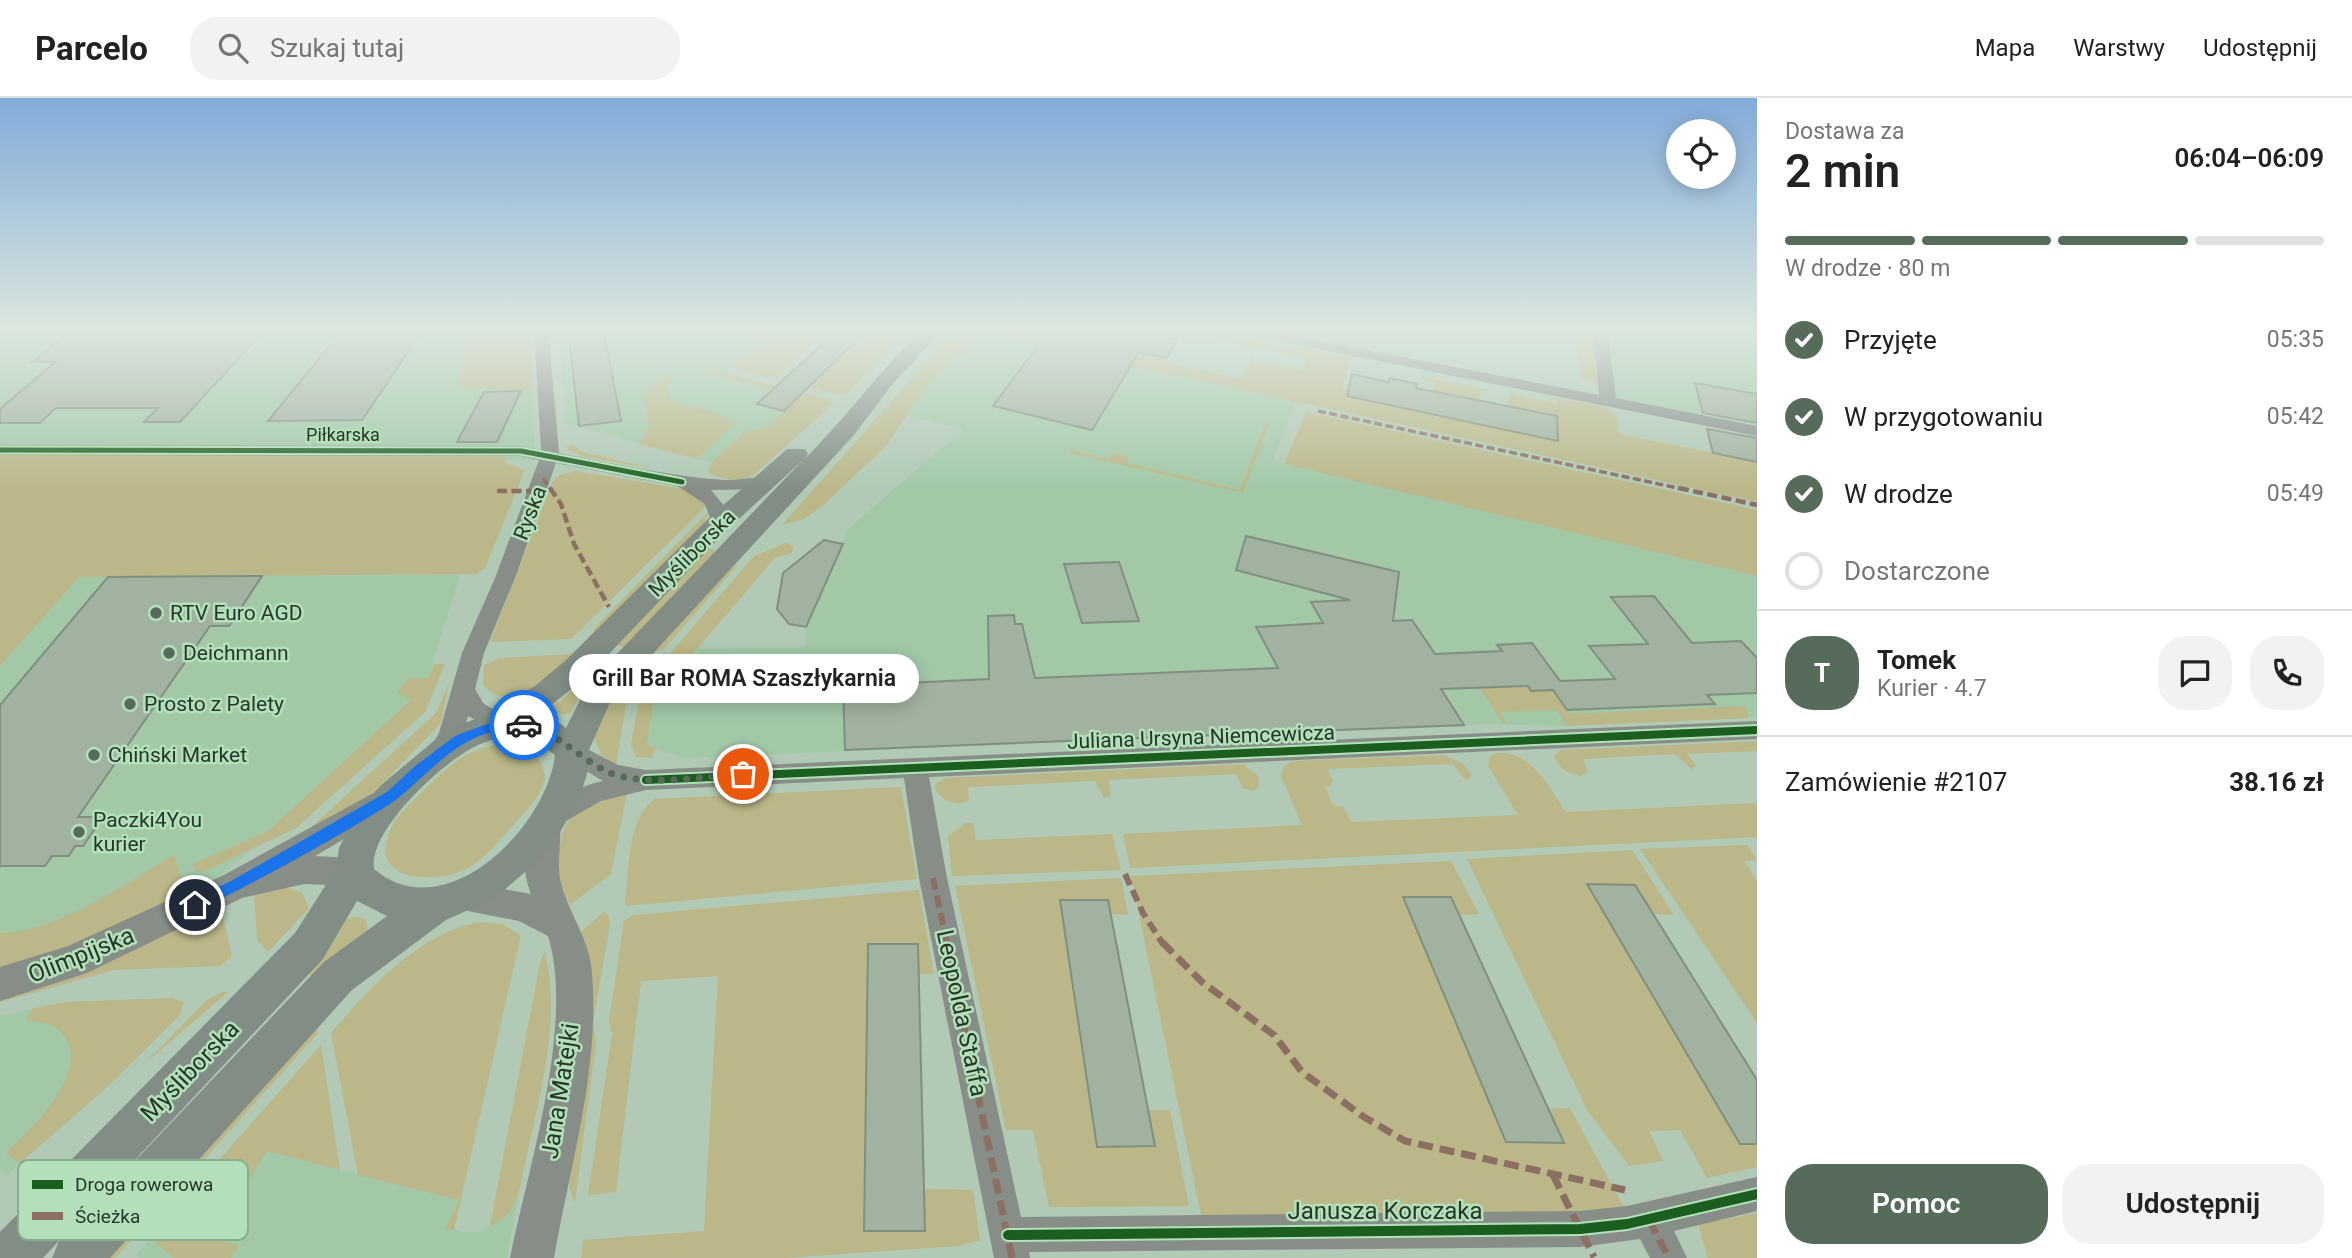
<!DOCTYPE html>
<html lang="pl">
<head>
<meta charset="utf-8">
<style>
	:root { --surface:#fff; --page:#f2f2f2; --text:#222; --muted:#767676; --line:#e0e0e0; --accent:#576b5a }
	body { margin:0; font-family:Roboto,sans-serif; background:var(--page); color:var(--text); height:100vh; display:flex; flex-direction:column; font-size:26px; white-space:nowrap }
	* { box-sizing:border-box; margin:0 }
	p { font-size:23px; color:var(--muted) }
	.icon { flex:none; width:38px; height:38px; fill:none; stroke:currentColor; stroke-width:2; stroke-linecap:round; stroke-linejoin:round }
	.map { position:relative; flex:1; overflow:hidden }
	.sheet { display:flex; flex-direction:column; background:var(--surface); width:595px }
	.sheet>* { flex:none }
	.buttons { position:absolute; left:1666px; top:21px; display:grid; gap:14px }
	.buttons a { display:grid; place-items:center; width:70px; height:70px; border-radius:50%; background:var(--surface); box-shadow:0 4px 18px #0003; font-size:35px }
	.pin { position:absolute; display:grid; place-items:center; width:60px; height:60px; color:#fff; margin:-30px; border:4px solid #fff; border-radius:50%; box-shadow:0 2px 7px #0007 }
	.courier { position:absolute; display:grid; place-items:center; width:70px; height:70px; margin:-35px; border:5px solid #1a73e8; border-radius:50%; background:#fff; color:#222; box-shadow:0 2px 9px #0007 }
	.bubble { position:absolute; height:49px; border-radius:24px; background:var(--surface); box-shadow:0 4px 18px #0003; font-size:23px; font-weight:600; line-height:49px; text-align:center }
	.headline em { font-style:normal; font-weight:600 }
	.headline div { display:flex; flex-direction:column-reverse }
	.headline { display:flex; align-items:center; justify-content:space-between; height:119px; padding:0 28px }
	h1 { font-size:46px; font-weight:600; line-height:52px }
	.bar { display:grid; grid-template-columns:repeat(4,1fr); gap:10px 7px; align-content:center; height:84px; padding:0 28px }
	.bar i { height:9px; border-radius:5px; background:var(--line) }
	.bar .current { background:var(--accent) }
	.bar p { grid-column:span 4 }
	.line { display:flex; align-items:center; gap:18px; padding:0 28px; border-top:2px solid var(--line) }
	.line div { flex:1 }
	.round { display:grid; place-items:center; flex:none; width:74px; height:74px; border-radius:28px; background:var(--page) }
	ol { padding:0 28px; list-style:none }
	li { display:flex; align-items:center; gap:21px; height:77px }
	li p { margin-inline-start:auto }
	li .icon { padding:7px; border-radius:50%; background:var(--accent); color:#fff; stroke-width:4 }
	li:last-child { color:var(--muted) }
	li i { width:38px; height:38px; border:4px solid var(--line); border-radius:50% }
	.cta { display:flex; gap:14px; margin-top:auto; padding:14px 28px }
	.cta a { flex:1; height:80px; border-radius:28px; background:var(--accent); color:#fff; font-size:28px; font-weight:600; line-height:80px; text-align:center }
	.cta a+a { background:var(--page); color:var(--text) }
	header { display:flex; align-items:center; gap:42px; box-sizing:border-box; height:98px; padding:0 35px; background:var(--surface); border-bottom:2px solid var(--line) }
	header strong { font-size:33px }
	nav { display:flex; gap:38px; margin-inline-start:auto; font-size:24px }
	.search { width:490px; height:63px; background:var(--page); display:flex; align-items:center; gap:18px; box-sizing:border-box; padding:0 24px; border-radius:28px; color:var(--muted); font-size:26px }
	main { display:flex; flex:1; min-height:0 }
	.map>svg:first-child { display:block }
	.built { fill:#a2c8a8 }
	.green { fill:#bbb788; fill-rule:evenodd }
	.building { fill:#a2b2a0; stroke:#818f7e; stroke-width:2 }
	.lines { fill:none; stroke-linecap:round; stroke-linejoin:round }
	.minor { fill:#868e87; fill-rule:evenodd }
	.tertiary { fill:#868e87; fill-rule:evenodd }
	.secondary { fill:#828e85; fill-rule:evenodd }
	.quiet-far3 { stroke:#8d6e63; stroke-width:3.5; stroke-dasharray:8 3.5; stroke-linecap:butt }
	.quiet-far2 { stroke:#8d6e63; stroke-width:4.5; stroke-dasharray:10 4.5; stroke-linecap:butt }
	.quiet-far1 { stroke:#8d6e63; stroke-width:6; stroke-dasharray:12 6; stroke-linecap:butt }
	.quiet { stroke:#8d6e63; stroke-width:7; stroke-dasharray:15 7; stroke-linecap:butt }
	.cycleway-far2-casing { stroke:#b3e0ba; stroke-width:9 }
	.cycleway-far1-casing { stroke:#b3e0ba; stroke-width:12 }
	.cycleway-casing { stroke:#b3e0ba; stroke-width:14 }
	.cycleway-far2 { stroke:#1b5e20; stroke-width:5 }
	.cycleway-far1 { stroke:#1b5e20; stroke-width:8 }
	.cycleway { stroke:#1b5e20; stroke-width:10 }
	.route { fill:#1a73e8 }
	.done { stroke:#576b5a; stroke-width:7; stroke-dasharray:0 12.6 }
	.poi-dot { fill:#576b5a; stroke:#b3e0ba; stroke-width:2.5 }
	.labels { text-anchor:middle; dominant-baseline:central; stroke-width:5; stroke-linejoin:round; paint-order:stroke }
	.far-street-label { font-size:18px; fill:#273829; stroke:#b3e0ba }
	.street-label { font-size:21px; fill:#273829; stroke:#b3e0ba }
	.poi-label { font-size:21px; fill:#273829; stroke:#b3e0ba; text-anchor:start }
	.near-street-label { font-size:24px; fill:#273829; stroke:#b3e0ba }
	.key { fill:#b3e0ba; stroke:#89ae8e; stroke-width:2 }
	.key-label { font-size:19px; fill:#273829 }
</style>
</head>
<body>
<header>
<strong>Parcelo</strong>
<div class="search"><svg class="icon" aria-label="search" viewBox="0 0 24 24"><circle cx="10" cy="10" r="6"/><path d="M15 15l6 6"/></svg>Szukaj tutaj</div>
<nav><a>Mapa</a><a>Warstwy</a><a>Udostępnij</a></nav>
</header>
<main>
<div class="map">
<svg width="1757" height="1160" viewBox="0 0 1757 1160">
	<rect width="100%" height="100%" fill="#b1c9b5"/>
	<g class="built">
		<path d="M0 230H531L535 362 0 366Z"/>
		<path d="M560 230H777L723 275 712 272 799 299 768 329 746 333 711 365 565 325Z"/>
		<path d="M957 230 1296 301 1273 363 1757 478V619L1568 628 1490 626 686 660 647 648 654 601 698 551 805 549 807 527 847 432 964 331 884 312Z"/>
		<path d="M1604 230H1757V333L1608 304Z"/>
		<path d="M460 477 418 612 213 783 0 865V568L79 479Z"/>
		<path d="M172 900 184 904 180 917 105 991 51 1035 7 1077 0 1072V918L68 904Z"/>
		<path d="M321 947 340 1072 459 1102 454 1131 464 1134H479L494 1126 513 1109 518 1100 507 1160H140L136 1157Z"/>
	</g>
	<g class="green">
		<path d="M467 230H527L533 292 458 290Z"/>
		<path d="M777 230H830L775 281 730 269Z"/>
		<path d="M869 230H911L847 295 839 297 782 283 792 274 818 280Z"/>
		<path d="M957 230H1022L1167 260 1172 266 1243 281 1255 250 1211 238 1207 246 1201 245 1206 236 1225 235 1350 259 1342 292 1348 293 1347 298 1558 342 1557 318 1508 308 1510 296 1557 306V300L1604 309 1616 317 1619 336 1757 364V404ZM1256 250 1308 260 1304 273 1252 262Z"/>
		<path d="M1576 230H1593L1598 287 1581 279Z"/>
		<path d="M947 241 965 243 974 249 971 254 952 260 916 303 887 347 822 408 804 421 782 427Z"/>
		<path d="M712 272 826 301 833 306 754 377C739 384 723 382 708 375L711 365 746 333 768 329 799 299 707 276Z"/>
		<path d="M671 274 674 277 667 288 670 301C687 313 723 309 733 327L697 361 639 346 649 329 644 296Z"/>
		<path d="M1418 278 1489 292 1481 294 1480 303 1433 293 1434 284Z"/>
		<path d="M1306 314 1757 412V478L1284 366Z"/>
		<path d="M1265 325 1269 326 1243 395 1070 355 1071 352 1109 361 1114 355 1129 359 1127 365 1240 392Z"/>
		<path d="M573 347 583 354 656 371 584 359 568 352 567 348Z"/>
		<path d="M0 357H489L507 360 505 365 525 372 485 470 476 476 79 479 0 568Z"/>
		<path d="M576 373 684 391 708 406 571 541 490 544 553 383 559 377Z"/>
		<path d="M710 412 704 426 594 538V530Z"/>
		<path d="M786 445 793 448 792 455 775 460 654 601 647 647 656 650 652 660 636 659 631 647 641 589 754 458Z"/>
		<path d="M707 451H714V455L624 550 616 546Z"/>
		<path d="M738 467 664 551 650 556 728 472Z"/>
		<path d="M576 556C553 574 510 621 483 586L484 567 500 560Z"/>
		<path d="M599 565 607 568 580 597 571 614 563 617 550 613V608L562 602Z"/>
		<path d="M434 566H445L425 614 296 730 203 774 197 773 192 766 268 733 411 602 397 595 408 580H428Z"/>
		<path d="M631 576 616 667 601 656 594 640 603 616Z"/>
		<path d="M449 585 441 625 376 692 357 708 250 766 256 759 307 733 436 615Z"/>
		<path d="M1528 588 1531 593 1553 592 1570 616 1745 608 1749 620 1568 628 1556 612 1500 614 1507 625 1503 626 1480 590Z"/>
		<path d="M1757 643V653L1687 656 1697 668 1691 671 1675 656 1583 661 1588 673 1582 678C1569 676 1558 671 1554 658L1561 652Z"/>
		<path d="M493 647C519 645 541 651 545 679 541 699 527 712 513 727 499 743 485 761 466 771 437 786 369 785 389 735 394 721 405 711 415 701 440 677 459 654 493 647Z"/>
		<path d="M1497 655C1534 655 1547 687 1566 714L1757 705V739L1130 770 1123 736 1302 727 1281 678 1284 668 1293 663 1443 657 1463 666 1472 677 1468 682 1462 679 1453 666 1327 671 1333 683 1331 688 1325 689 1333 707 1343 709 1352 724 1518 717 1488 668 1490 658Z"/>
		<path d="M1242 666 1258 678 1259 688 1253 693 1243 690 1236 676 1108 682 1111 694 1109 699 1104 700 1095 683 968 689 969 702C957 710 942 703 935 691L936 685 946 680Z"/>
		<path d="M901 689 917 781 625 808C629 775 626 723 654 701Z"/>
		<path d="M627 695 611 776 570 807C561 789 558 780 559 760 561 711 585 707 627 695Z"/>
		<path d="M966 725H973L976 742 1112 736 1121 772 952 778 948 738Z"/>
		<path d="M1747 747 1757 762 1744 763 1757 782V925L1640 751Z"/>
		<path d="M1632 752 1674 817 1653 816 1635 787H1588L1739 1046H1757V1069L1707 1080 1680 1032 1649 1033 1663 1063 1629 1068 1587 1012 1467 761Z"/>
		<path d="M174 757 183 785 190 786 208 779 213 783 63 852 0 869V835C55 836 127 784 174 757Z"/>
		<path d="M1451 763 1479 816 1459 817 1403 800 1506 1044 1563 1045 1548 1011 1570 1010 1627 1115 1202 1122 1131 778Z"/>
		<path d="M1121 780 1128 817 1111 816 1108 802 1060 803 1097 1048H1154L1148 1012H1170L1189 1108 1049 1109 1033 1032H1006L955 788Z"/>
		<path d="M285 789 302 795 309 810 268 854 257 842 254 795Z"/>
		<path d="M919 792 934 876H919L917 846H868L864 1132 925 1133 924 1091 973 1092 980 1142 959 1148 785 1160H581L583 1142 704 1133 718 878 641 883 616 1094 588 1097 612 936 609 923 624 823 634 817Z"/>
		<path d="M221 809 231 854V859L219 868 114 872 0 904V901L79 876Z"/>
		<path d="M603 814 608 817 610 826 593 924 596 945 575 1104C553 1072 595 945 593 897 593 876 587 855 581 834Z"/>
		<path d="M355 819 366 821 368 832 316 880 305 875 338 838 346 821Z"/>
		<path d="M479 824 502 826 520 837V842L454 1132H445L459 1102 358 1077 331 935C371 889 418 836 479 824Z"/>
		<path d="M545 854C563 930 535 1012 521 1086 517 1105 509 1121 490 1128L541 860Z"/>
		<path d="M222 894H228L142 968 207 902Z"/>
		<path d="M172 900 184 904 180 917 105 991 20 1065 6 1055C32 1031 104 962 53 928 46 924 34 924 26 922L33 910 68 904Z"/>
		<path d="M315 925 318 935 115 1160H102Z"/>
		<path d="M321 947 340 1072 267 1053 212 1140 239 1148 231 1160H174L150 1140Z"/>
		<path d="M1757 1115V1160H1708L1698 1126Z"/>
	</g>
	<g class="building">
		<path d="M75 230H116L112 233 133 234H233L236 230H267L180 324H144L158 310H56L40 325H0V311L55 264H32Z"/>
		<path d="M344 230H424L362 322 268 323Z"/>
		<path d="M568 230H603L621 323 579 328Z"/>
		<path d="M840 230H869L784 313 757 306Z"/>
		<path d="M1051 230H1124L1177 241 1167 260 1139 254 1092 332 993 308Z"/>
		<path d="M1352 276 1389 284 1390 280 1417 286 1416 290 1557 318 1558 343 1347 298Z"/>
		<path d="M1695 285 1757 296V325L1703 315Z"/>
		<path d="M521 293 497 344H457L484 294Z"/>
		<path d="M1707 331 1757 340V364L1713 355Z"/>
		<path d="M1246 438 1399 474 1393 523 1412 522 1435 556 1502 553 1497 547 1532 545 1560 583 1615 581 1589 548 1648 546 1611 499 1654 498 1692 545 1741 543 1757 560V595L1707 597 1715 606 1567 612 1553 592 1531 593 1528 588 1441 591 1464 627 845 652 843 588 989 581 988 518 1014 517 1015 526H1022L1035 580 1278 570 1256 529 1323 525 1311 504 1350 502 1236 472Z"/>
		<path d="M824 442 843 446 806 529 789 526 777 511 783 475Z"/>
		<path d="M1119 464 1139 523 1082 525 1064 466Z"/>
		<path d="M262 478 229 528H210L78 719H103L83 748H75L69 758H52L45 768H0V607L108 479Z"/>
		<path d="M1587 786 1635 787 1757 982V1046H1740Z"/>
		<path d="M1403 799H1451L1564 1045 1506 1044Z"/>
		<path d="M1060 802H1108L1155 1048 1097 1049Z"/>
		<path d="M868 846H918L925 1133H864Z"/>
	</g>
	<g class="lines">
		<g class="minor">
			<path d="M534 230H548L559 355C614 366 669 378 725 382 739 383 763 375 772 386L763 391 711 392 725 409 730 424 720 430 713 428 705 406 677 388 556 365 515 480 484 555 475 591 484 606 508 619 512 625 508 631 500 634 468 618 463 636 448 663 439 665 430 663 427 656 439 635 462 555 495 480 539 362 521 358 0 357V347L521 348 541 352Z"/>
			<path d="M1225 230H1253L1599 297 1593 230H1607L1616 300 1757 328V338L1232 234Z"/>
			<path d="M1757 623V641L929 679 947 780 1021 1119 1580 1113 1627 1108 1757 1079V1113L1674 1133 1687 1160H1650L1640 1141 1580 1149 1029 1154 1030 1160H994L919 780 904 680 646 692 601 703 552 731 543 728 539 720C548 702 583 687 603 683L563 659 560 652 563 645 572 643 618 667 646 672Z"/>
		</g>
		<g class="tertiary">
			<path d="M386 688 397 692 402 701 397 710 315 758 354 760 366 764 371 774 366 784 354 788 304 786 242 800 87 875 0 903V869L68 848 224 777Z"/>
			<path d="M546 714 557 718C565 733 555 763 561 785 569 816 590 842 592 875 600 970 570 1068 554 1160H510C528 1070 575 926 548 838L519 823 447 809 442 798 447 787 459 783 531 796C521 771 522 742 535 718Z"/>
		</g>
		<path class="secondary" d="M923 230H944L891 288 854 337 612 600 589 652 587 676 579 701 559 736 541 760 495 800 446 822 352 892 110 1160H52L59 1143 43 1160H0V1134L295 835 336 771 339 750 356 716 380 688 447 632 488 616 535 588 566 562 711 418 787 351H805L808 356 805 361C846 319 881 272 923 230ZM804 361 588 586 566 630 556 622 537 618 588 578 729 430ZM502 638 536 642 555 657C547 729 445 832 374 771 368 733 440 667 472 650 481 645 492 642 502 638ZM357 803 387 818 324 864 75 1126 323 861Z"/>
		<g class="quiet-far3">
			<path d="M1318 313 1687 392"/>
			<path d="M543 380 551 392"/>
		</g>
		<g class="quiet-far2">
			<path d="M550 390 561 406 574 446 609 509"/>
			<path d="M1679 390 1757 407"/>
			<path d="M497 393H538"/>
		</g>
		<g class="quiet-far1">
			<path d="M1125 776 1143 815 1163 846"/>
			<path d="M933 780 947 846"/>
		</g>
		<g class="quiet">
			<path d="M946 844 1012 1160"/>
			<path d="M1162 844 1202 884 1274 937 1302 974 1364 1019 1405 1043 1625 1092"/>
			<path d="M1553 1077 1594 1159"/>
			<path d="M1649 1122 1669 1160"/>
		</g>
		<g class="cycleway-far2-casing">
			<path id="cycleway-far2" d="M0 352 521 353 682 384"/>
		</g>
		<g class="cycleway-far1-casing">
			<path id="cycleway-far1" d="M646 682 1757 632"/>
		</g>
		<g class="cycleway-casing">
			<path id="cycleway" d="M1008 1137 1580 1131 1627 1126 1757 1096"/>
		</g>
		<use href="#cycleway-far2" class="cycleway-far2"/>
		<use href="#cycleway-far1" class="cycleway-far1"/>
		<use href="#cycleway" class="cycleway"/>
	</g>
	<linearGradient id="sky" x2="0" y2="1"><stop stop-color="#81abd9"/><stop offset="0.59" stop-color="#dce7de"/><stop offset="1" stop-color="#dce7de" stop-opacity="0"/></linearGradient>
	<rect width="1757" height="392" fill="url(#sky)"/>
	<path class="route" d="M500 621 524 623 530 627 524 632C465 627 438 668 397 701 377 717 203 816 190 812V803L231 783 387 694 414 669 455 638Z"/>
	<g class="lines">
		<path class="done" d="M524 627C558 634 577 659 608 674 643 690 705 678 743 676"/>
	</g>
	<g class="poi-dot">
		<circle cx="156" cy="515" r="7"/>
		<circle cx="169" cy="555" r="7"/>
		<circle cx="130" cy="606" r="7"/>
		<circle cx="94" cy="657" r="7"/>
		<circle cx="79" cy="734" r="7"/>
	</g>
	<g class="labels">
		<g class="far-street-label">
			<text x="343" y="336">Piłkarska</text>
		</g>
		<g class="street-label">
			<text transform="translate(530 415) rotate(-69)">Ryska</text>
			<text transform="translate(692 455) rotate(-45)">Myśliborska</text>
			<text transform="translate(1201 639) rotate(-2)">Juliana Ursyna Niemcewicza</text>
		</g>
		<g class="poi-label">
			<text x="170" y="515">RTV Euro AGD</text>
			<text x="183" y="555">Deichmann</text>
			<text x="144" y="606">Prosto z Palety</text>
			<text x="108" y="657">Chiński Market</text>
			<text x="93" y="722">Paczki4You<tspan x="93" dy="24">kurier</tspan></text>
		</g>
		<g class="near-street-label">
			<text transform="translate(81 857) rotate(-22)">Olimpijska</text>
			<text transform="translate(962 915) rotate(78)">Leopolda Staffa</text>
			<text transform="translate(190 973) rotate(-46)">Myśliborska</text>
			<text transform="translate(560 993) rotate(-81)">Jana Matejki</text>
			<text x="1385" y="1113">Janusza Korczaka</text>
		</g>
	</g>
	<rect x="18" y="1062" width="230" height="80" rx="10" class="key"/>
	<rect x="32" y="1082" width="31" height="9" fill="#1b5e20"/>
	<rect x="32" y="1114" width="31" height="8" fill="#8d6e63"/>
	<g class="key-label">
		<text x="75" y="1093">Droga rowerowa</text>
		<text x="75" y="1125">Ścieżka</text>
	</g>
</svg>
<div class="buttons">
<a><svg class="icon" aria-label="locate" viewBox="0 0 24 24"><circle cx="12" cy="12" r="6"/><path d="M12 2v4M12 18v4M2 12h4M18 12h4"/></svg></a>
</div>
<div class="pin" style="left:743px;top:676px;background:#ea580c"><svg class="icon" aria-label="bag" viewBox="0 0 24 24"><path d="M5 8h14l-1 12H6zM9 8a3 3 0 0 1 6 0"/></svg></div>
<div class="pin" style="left:195px;top:807px;background:#1f2937"><svg class="icon" aria-label="home" viewBox="0 0 24 24"><path d="M3 11l9-7 9 7M6 9v11h12V9"/></svg></div>
<div class="courier" style="left:524px;top:627px"><svg class="icon" aria-label="car" viewBox="0 0 24 24"><path d="M5 17H2v-5l4-1 3-4h7l3 4 3 1v5h-3M9 17h6M6 11h13"/><circle cx="7" cy="17" r="2"/><circle cx="17" cy="17" r="2"/></svg></div>
<div class="bubble" style="left:569px;top:556px;width:350px">Grill Bar ROMA Szaszłykarnia</div>
</div>
<section class="sheet">
<div class="headline"><div><h1>2 min</h1><p>Dostawa za</p></div><em>06:04–06:09</em></div>
<div class="bar"><i class="current"></i><i class="current"></i><i class="current"></i><i></i><p>W drodze · 80 m</p></div>
<ol>
<li><svg class="icon" aria-label="check" viewBox="0 0 24 24"><path d="M5 12l5 5 9-10"/></svg>Przyjęte<p>05:35</p></li>
<li><svg class="icon" aria-label="check" viewBox="0 0 24 24"><path d="M5 12l5 5 9-10"/></svg>W przygotowaniu<p>05:42</p></li>
<li><svg class="icon" aria-label="check" viewBox="0 0 24 24"><path d="M5 12l5 5 9-10"/></svg>W drodze<p>05:49</p></li>
<li><i></i>Dostarczone</li>
</ol>
<div class="line" style="height:126px"><b class="round" style="background:var(--accent);color:#fff">T</b><div><b>Tomek</b><p>Kurier · 4.7</p></div><a class="round"><svg class="icon" aria-label="chat" viewBox="0 0 24 24"><path d="M4 5h16v11H9l-5 4z"/></svg></a><a class="round"><svg class="icon" aria-label="phone" viewBox="0 0 24 24"><path d="M5 4h4l2 5-3 2q2 4 5 5l2-3 5 2v4C11 20 4 13 5 4z"/></svg></a></div>
<div class="line" style="height:91px"><div>Zamówienie #2107</div><b>38.16 zł</b></div>
<div class="cta"><a>Pomoc</a><a>Udostępnij</a></div>
</section>
</main>
</body>
</html>
